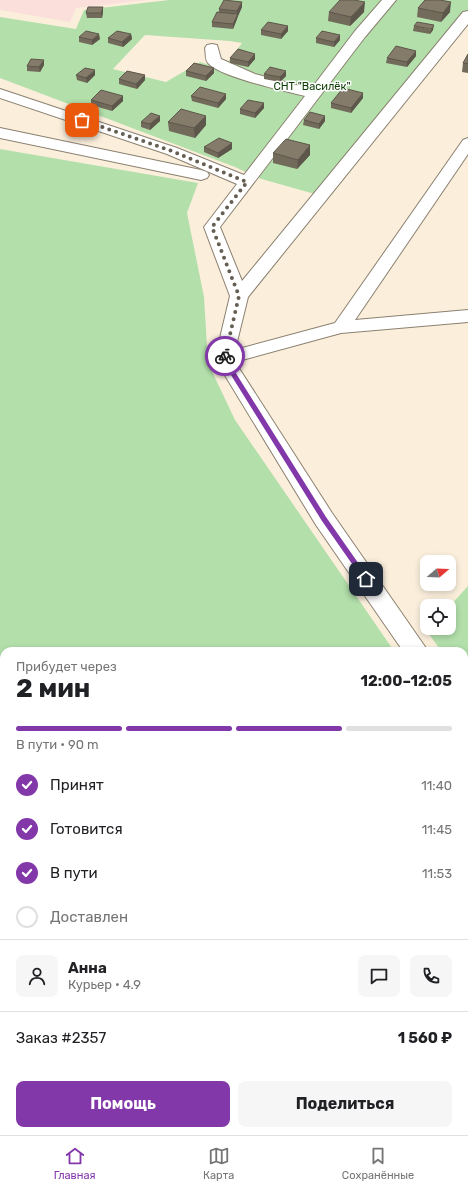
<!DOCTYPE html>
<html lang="ru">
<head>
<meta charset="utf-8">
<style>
	:root { --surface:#fff; --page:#f6f6f6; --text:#202124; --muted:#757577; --line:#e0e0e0; --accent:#8338aa }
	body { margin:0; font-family:Rubik,sans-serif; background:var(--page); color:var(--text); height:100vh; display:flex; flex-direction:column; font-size:15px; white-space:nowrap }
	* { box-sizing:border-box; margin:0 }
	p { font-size:13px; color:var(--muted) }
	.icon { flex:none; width:22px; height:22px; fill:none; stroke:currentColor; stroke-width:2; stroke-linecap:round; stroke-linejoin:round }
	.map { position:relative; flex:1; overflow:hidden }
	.drawer { position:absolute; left:0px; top:647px; width:468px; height:488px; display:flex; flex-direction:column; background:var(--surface); border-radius:12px 12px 0 0; box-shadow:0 2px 6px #0003 }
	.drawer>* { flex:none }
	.needle { width:26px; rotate:71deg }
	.controls { position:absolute; left:420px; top:555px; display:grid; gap:8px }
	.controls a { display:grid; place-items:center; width:36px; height:36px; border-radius:8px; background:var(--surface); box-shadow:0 2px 6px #0003; font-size:20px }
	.pin { position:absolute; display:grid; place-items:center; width:34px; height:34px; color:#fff; margin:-17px; border-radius:8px; box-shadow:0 2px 6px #0006 }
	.courier { position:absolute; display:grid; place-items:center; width:40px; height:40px; margin:-20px; border:3px solid #8338aa; border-radius:50%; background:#fff; color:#222; box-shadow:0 1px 5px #0007 }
	.overview em { font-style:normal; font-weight:700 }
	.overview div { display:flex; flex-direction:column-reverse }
	.overview { display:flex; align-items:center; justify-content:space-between; height:68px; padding:0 16px }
	h1 { font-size:26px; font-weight:700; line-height:30px }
	.bar { display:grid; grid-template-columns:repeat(4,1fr); gap:6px 4px; align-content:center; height:48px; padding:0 16px }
	.bar i { height:5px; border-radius:3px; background:var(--line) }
	.bar .on { background:var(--accent) }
	.bar p { grid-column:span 4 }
	.line { display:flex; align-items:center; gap:10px; padding:0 16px; border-top:1px solid var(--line) }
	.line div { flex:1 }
	.round { display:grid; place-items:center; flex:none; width:42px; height:42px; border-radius:8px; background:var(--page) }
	ol { padding:0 16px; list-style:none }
	li { display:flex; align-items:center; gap:12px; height:44px }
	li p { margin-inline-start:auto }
	li .icon { padding:4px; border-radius:50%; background:var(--accent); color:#fff; stroke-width:4 }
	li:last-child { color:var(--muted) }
	li i { width:22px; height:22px; border:2px solid var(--line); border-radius:50% }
	.cta { display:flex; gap:8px; margin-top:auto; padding:8px 16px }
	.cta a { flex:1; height:46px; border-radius:8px; background:var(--accent); color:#fff; font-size:16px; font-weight:700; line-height:46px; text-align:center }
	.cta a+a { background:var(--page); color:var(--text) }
	.tab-bar { display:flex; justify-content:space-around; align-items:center; height:56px; border-top:1px solid var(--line); background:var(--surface); font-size:11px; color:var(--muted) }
	.tab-bar a { display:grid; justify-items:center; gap:2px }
	.tab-bar .on { color:var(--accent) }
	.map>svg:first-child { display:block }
	.industrial { fill:#fadfdb }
	.green { fill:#b2dfaa; fill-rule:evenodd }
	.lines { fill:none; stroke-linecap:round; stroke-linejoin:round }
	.minor-casing { stroke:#8b8070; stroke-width:2 }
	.minor { fill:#fff; fill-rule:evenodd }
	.wall { fill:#726a5b }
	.shaded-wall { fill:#5d564a }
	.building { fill:#857b6a; stroke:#5d564a }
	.route { fill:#8338aa }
	.done { stroke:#655e53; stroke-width:4; stroke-dasharray:0 7.2 }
	.labels { text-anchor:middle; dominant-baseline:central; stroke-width:3; stroke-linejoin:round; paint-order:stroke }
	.far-park-label { font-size:11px; fill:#0d3d03; stroke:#fdfdfd }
</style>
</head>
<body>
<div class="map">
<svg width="468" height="1135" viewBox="0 0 468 1135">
	<rect width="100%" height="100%" fill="#fbefdc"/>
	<path class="industrial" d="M0 0H146L76 8 70 22 0 10Z"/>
	<g class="green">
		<path d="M169 0H468V22L329 198 258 178 235 167 0 78V17L76 29 84 10ZM145 35 230 41 242 43 227 63 218 68 200 62 166 82 113 69Z"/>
		<path d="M0 149 198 183 187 213 204 297 208 363 235 420 394 651H4V1131H464V754L468 759V1135H0Z"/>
		<path d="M468 586V688L464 683V651H441L427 631 430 628H449V607Z"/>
	</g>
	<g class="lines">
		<g class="minor-casing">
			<g id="minor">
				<path d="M382 0H396L365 37 220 227 242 281 463 12 468 11V24L248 297 235 350 335 323 463 140 468 138V154L355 320 468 310V322L341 333 235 362 332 513 428 651H403L316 525 215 359 230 296 204 227 237 184 167 154 0 98V89L177 148 244 175 305 96C285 91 220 77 208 63 205 60 206 52 205 48L207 45 212 44 217 45 221 59 255 74 311 89 355 31Z"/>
				<path d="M0 128 201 170 207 172 209 175 207 178 201 180 0 138Z"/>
				<path d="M464 710 468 711V736L464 735Z"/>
			</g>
		</g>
		<use href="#minor" class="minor"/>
	</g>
	<g class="wall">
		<path d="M242 2V7L238 16 237 19 233 29 212 27V22L219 12V9Z"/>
		<path d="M103 7V12L102 18H87L86 13Z"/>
		<path d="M418 8 450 12 441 22 417 17Z"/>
		<path d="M329 12H364L350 26 328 21Z"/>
		<path d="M288 26V31L281 39 261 35V30Z"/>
		<path d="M414 26 433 30 430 34 413 31Z"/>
		<path d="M131 34 132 39 123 47 108 43V38Z"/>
		<path d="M340 35V40L334 47 316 43V38Z"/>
		<path d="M79 37 100 39 92 45 79 42Z"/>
		<path d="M255 54V59L248 67 230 63V58Z"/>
		<path d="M468 54V73L462 72 463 63Z"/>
		<path d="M416 56 407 67 386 63 387 58Z"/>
		<path d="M44 65 40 72 27 71V66Z"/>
		<path d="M214 68V73L206 81 186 76V71Z"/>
		<path d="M286 71V76L280 82 264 79V74Z"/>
		<path d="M76 75H95L87 83 77 80Z"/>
		<path d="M119 79 145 80 137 89 119 84Z"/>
		<path d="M226 94V99L218 108 192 101 191 96Z"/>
		<path d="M123 96V101L112 111 91 105V100Z"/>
		<path d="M363 98 351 113 331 108V103Z"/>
		<path d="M264 108 255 118 240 114V109Z"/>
		<path d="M160 116V121L150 130 141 127V122Z"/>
		<path d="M206 116V125L195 138 169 131 168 122Z"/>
		<path d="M325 116V121L319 129 303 125 304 120Z"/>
		<path d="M232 143V149L218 158 204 152V147Z"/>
		<path d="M273 153 310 155 297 169 273 163Z"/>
	</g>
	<g class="shaded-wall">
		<path d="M242 2V7L238 16 237 19 233 29V24L237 15V11Z"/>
		<path d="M365 2 364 12 350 26 351 17Z"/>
		<path d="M451 2 450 12 441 22 443 13Z"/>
		<path d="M103 7V12L102 18 101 13Z"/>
		<path d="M434 25 433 30 430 34 431 29Z"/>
		<path d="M288 26V31L281 39V34Z"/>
		<path d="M99 34 100 39 92 45V40Z"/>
		<path d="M131 34 132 39 123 47 122 42Z"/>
		<path d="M340 35V40L334 47V42Z"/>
		<path d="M416 51V56L407 67V62Z"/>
		<path d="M255 54V59L248 67V62Z"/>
		<path d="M44 60V65L40 72 39 67Z"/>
		<path d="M214 68V73L206 81V76Z"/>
		<path d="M95 70V75L87 83 86 78Z"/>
		<path d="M286 71V76L280 82V77Z"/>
		<path d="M145 75V80L137 89 136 84Z"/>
		<path d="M363 93V98L351 113V108Z"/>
		<path d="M226 94V99L218 108V103Z"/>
		<path d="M123 96V101L112 111V106Z"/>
		<path d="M264 103V108L255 118V113Z"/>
		<path d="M160 116V121L150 130V124Z"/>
		<path d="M206 116V125L195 138 194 128Z"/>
		<path d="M325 116V121L319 129V124Z"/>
		<path d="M232 143V149L218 158V153Z"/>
		<path d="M310 145V155L297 169 298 160Z"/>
	</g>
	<g class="building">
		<path d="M224 0 242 2 237 11 219 9Z"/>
		<path d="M340 0H354L365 2 351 17 329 12Z"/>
		<path d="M425 0H440L451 2 443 13 418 8Z"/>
		<path d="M88 7H103L101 13H86Z"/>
		<path d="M217 12 238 14 233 24 212 22Z"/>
		<path d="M268 22 288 26 281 34 261 30Z"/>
		<path d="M417 22 434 25 431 29 414 26Z"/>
		<path d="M86 31 99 34 92 40 79 37Z"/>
		<path d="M117 31 131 34 122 42 108 38Z"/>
		<path d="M322 31 340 35 334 42 316 38Z"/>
		<path d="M396 46 416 51 407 62 387 58Z"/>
		<path d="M238 49 255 54 248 62 230 58Z"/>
		<path d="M468 54V64L463 63Z"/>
		<path d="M31 59 44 60 39 67 27 66Z"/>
		<path d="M194 63 214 68 206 76 186 71Z"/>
		<path d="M270 67 286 71 280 77 264 74Z"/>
		<path d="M85 68 95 70 86 78 76 75Z"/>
		<path d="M127 71 145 75 136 84 119 79Z"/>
		<path d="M200 87 226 94 218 103 191 96Z"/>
		<path d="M343 88 363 93 351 108 331 103Z"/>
		<path d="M101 90 123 96 112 106 91 100Z"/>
		<path d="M248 100 264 103 255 113 240 109Z"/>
		<path d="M181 109 206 116 194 128 168 122Z"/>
		<path d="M310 112 325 116 319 124 304 120Z"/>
		<path d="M151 113 160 116 150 124 141 122Z"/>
		<path d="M219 138 232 143 218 153 204 147Z"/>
		<path d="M286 139 310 145 298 160 273 153Z"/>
	</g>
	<path class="route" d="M223 355H227V359L326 517 368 577V581H364L322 521 221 359Z"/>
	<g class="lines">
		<path class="done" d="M82 120 172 151 247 182 212 227 239 296 225 356"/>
	</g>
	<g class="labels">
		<g class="far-park-label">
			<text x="312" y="86">СНТ "Василёк"</text>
		</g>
	</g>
</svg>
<div class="controls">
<a><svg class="needle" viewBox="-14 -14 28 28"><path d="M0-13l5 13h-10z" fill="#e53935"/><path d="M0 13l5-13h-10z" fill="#757577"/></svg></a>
<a><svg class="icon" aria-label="locate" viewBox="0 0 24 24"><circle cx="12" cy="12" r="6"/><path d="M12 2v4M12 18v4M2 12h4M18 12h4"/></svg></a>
</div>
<div class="pin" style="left:82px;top:120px;background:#ea580c"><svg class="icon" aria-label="bag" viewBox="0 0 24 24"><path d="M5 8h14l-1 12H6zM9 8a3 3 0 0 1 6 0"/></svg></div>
<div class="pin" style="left:366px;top:579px;background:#1f2937"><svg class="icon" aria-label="home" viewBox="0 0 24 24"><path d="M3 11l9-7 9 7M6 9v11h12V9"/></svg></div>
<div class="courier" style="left:225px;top:356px"><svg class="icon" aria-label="bike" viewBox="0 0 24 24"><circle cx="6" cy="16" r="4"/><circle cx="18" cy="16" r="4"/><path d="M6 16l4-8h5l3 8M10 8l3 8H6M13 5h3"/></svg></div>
<section class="drawer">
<div class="overview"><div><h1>2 мин</h1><p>Прибудет через</p></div><em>12:00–12:05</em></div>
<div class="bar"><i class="on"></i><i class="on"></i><i class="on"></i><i></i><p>В пути · 90 m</p></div>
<ol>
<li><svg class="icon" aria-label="check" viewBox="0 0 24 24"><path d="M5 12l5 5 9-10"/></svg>Принят<p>11:40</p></li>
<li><svg class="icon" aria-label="check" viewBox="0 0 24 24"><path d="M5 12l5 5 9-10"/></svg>Готовится<p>11:45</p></li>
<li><svg class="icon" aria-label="check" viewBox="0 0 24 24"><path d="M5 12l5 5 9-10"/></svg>В пути<p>11:53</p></li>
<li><i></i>Доставлен</li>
</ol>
<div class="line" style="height:72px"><a class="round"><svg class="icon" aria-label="person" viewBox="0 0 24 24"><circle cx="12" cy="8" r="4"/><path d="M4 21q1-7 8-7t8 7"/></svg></a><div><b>Анна</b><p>Курьер · 4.9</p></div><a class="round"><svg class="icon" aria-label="chat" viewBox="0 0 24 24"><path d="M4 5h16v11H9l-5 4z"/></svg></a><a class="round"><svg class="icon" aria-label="phone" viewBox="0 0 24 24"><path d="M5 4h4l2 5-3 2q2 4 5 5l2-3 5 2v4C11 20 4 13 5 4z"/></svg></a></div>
<div class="line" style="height:52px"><div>Заказ #2357</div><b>1 560 ₽</b></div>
<div class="cta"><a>Помощь</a><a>Поделиться</a></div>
</section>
</div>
<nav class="tab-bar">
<a class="on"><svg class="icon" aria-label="home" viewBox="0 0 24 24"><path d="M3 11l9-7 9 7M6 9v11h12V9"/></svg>Главная</a>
<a><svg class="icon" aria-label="map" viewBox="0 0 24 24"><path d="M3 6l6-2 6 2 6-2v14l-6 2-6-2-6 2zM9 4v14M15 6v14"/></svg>Карта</a>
<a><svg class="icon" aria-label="saved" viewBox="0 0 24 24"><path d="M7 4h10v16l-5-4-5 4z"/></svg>Сохранённые</a>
</nav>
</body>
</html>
